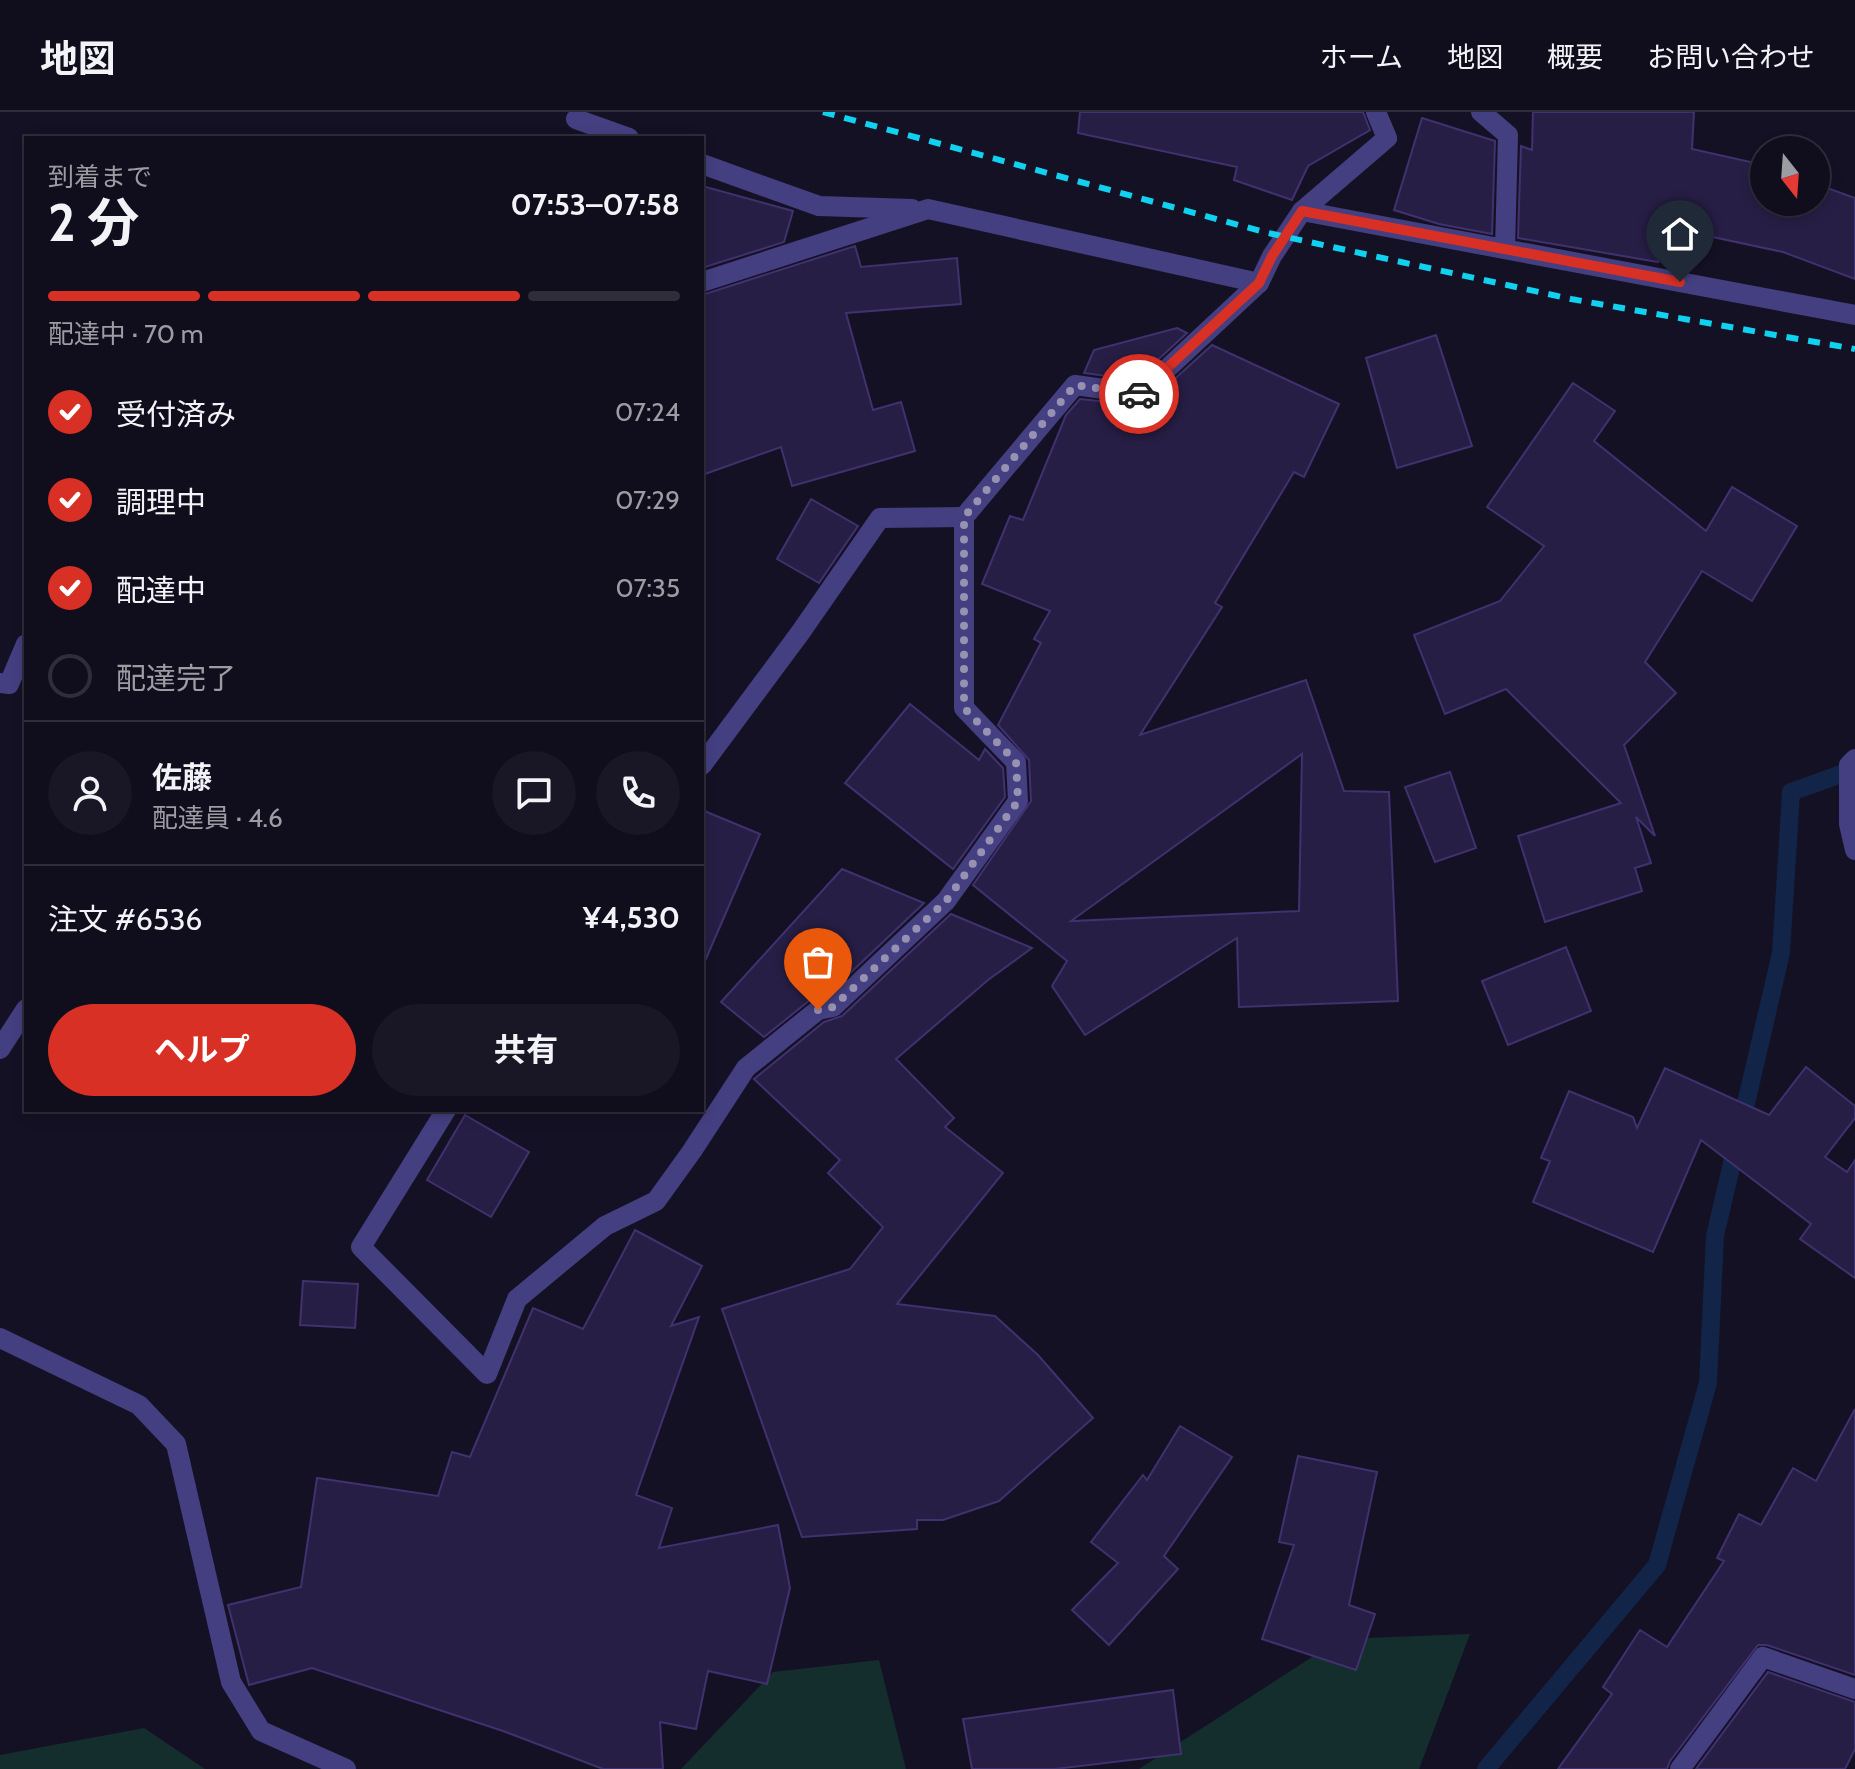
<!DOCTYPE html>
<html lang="ja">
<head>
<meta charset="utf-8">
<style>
	:root { --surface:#100d1c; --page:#191625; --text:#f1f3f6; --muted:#9c9ca3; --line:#302d3b; --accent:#d93025 }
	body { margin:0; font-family:Cabin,"Noto Sans JP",sans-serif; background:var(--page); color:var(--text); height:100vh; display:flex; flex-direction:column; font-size:30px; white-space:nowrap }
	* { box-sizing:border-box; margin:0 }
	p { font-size:26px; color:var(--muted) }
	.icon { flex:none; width:44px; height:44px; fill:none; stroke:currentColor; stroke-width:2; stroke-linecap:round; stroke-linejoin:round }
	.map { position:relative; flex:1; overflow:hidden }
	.sheet { position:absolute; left:24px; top:24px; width:680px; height:976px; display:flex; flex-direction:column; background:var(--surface); border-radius:0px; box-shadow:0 4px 12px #0003,0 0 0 2px var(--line) }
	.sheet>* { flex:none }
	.needle { width:52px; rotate:163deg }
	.buttons { position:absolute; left:1750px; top:24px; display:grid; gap:16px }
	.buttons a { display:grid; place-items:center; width:80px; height:80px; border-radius:50%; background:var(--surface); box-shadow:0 4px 12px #0003,0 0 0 2px var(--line); font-size:40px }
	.pin { position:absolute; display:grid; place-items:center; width:68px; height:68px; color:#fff; margin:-82px -34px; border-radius:50% 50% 50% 0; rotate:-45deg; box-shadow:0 0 8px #0007 }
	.pin .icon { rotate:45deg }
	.courier { position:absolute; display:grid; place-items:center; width:80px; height:80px; margin:-40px; border:6px solid #d93025; border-radius:50%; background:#fff; color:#222; box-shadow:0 2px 10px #0007 }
	.summary em { font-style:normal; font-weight:700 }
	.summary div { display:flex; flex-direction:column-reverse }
	.summary { display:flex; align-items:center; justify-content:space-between; height:136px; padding:0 24px }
	h1 { font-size:52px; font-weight:700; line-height:60px }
	.bar { display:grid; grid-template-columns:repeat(4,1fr); gap:12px 8px; align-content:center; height:96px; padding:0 24px }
	.bar i { height:10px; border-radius:6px; background:var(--line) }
	.bar .selected { background:var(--accent) }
	.bar p { grid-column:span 4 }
	.line { display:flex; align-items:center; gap:20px; padding:0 24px; border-top:2px solid var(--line) }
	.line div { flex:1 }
	.round { display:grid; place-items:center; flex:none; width:84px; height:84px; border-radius:42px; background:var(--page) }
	ol { padding:0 24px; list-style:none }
	li { display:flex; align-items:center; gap:24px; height:88px }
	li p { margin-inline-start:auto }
	li .icon { padding:8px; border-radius:50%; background:var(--accent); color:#fff; stroke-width:4 }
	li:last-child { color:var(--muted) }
	li i { width:44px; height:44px; border:4px solid var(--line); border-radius:50% }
	.primary-button { display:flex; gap:16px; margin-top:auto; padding:16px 24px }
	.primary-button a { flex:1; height:92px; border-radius:48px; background:var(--accent); color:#fff; font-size:32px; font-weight:700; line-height:92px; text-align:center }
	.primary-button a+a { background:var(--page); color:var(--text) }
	header { display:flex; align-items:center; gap:48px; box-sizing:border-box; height:112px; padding:0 40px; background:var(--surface); border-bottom:2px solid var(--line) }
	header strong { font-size:38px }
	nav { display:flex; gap:44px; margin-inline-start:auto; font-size:28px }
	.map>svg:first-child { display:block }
	.green { fill:#142e2e }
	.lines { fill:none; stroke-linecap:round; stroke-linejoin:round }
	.stream { stroke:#122448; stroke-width:18 }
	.building { fill:#271e45; stroke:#40316f; stroke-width:2; fill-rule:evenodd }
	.service { stroke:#443f81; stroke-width:20 }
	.minor { stroke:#443f81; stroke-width:20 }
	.rail { stroke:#10d1f0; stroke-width:6; stroke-dasharray:12 10; stroke-linecap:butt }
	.done { stroke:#9792b1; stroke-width:8; stroke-dasharray:0 14.4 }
	.route { stroke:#d93025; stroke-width:10 }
</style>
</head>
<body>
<header>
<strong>地図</strong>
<nav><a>ホーム</a><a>地図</a><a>概要</a><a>お問い合わせ</a></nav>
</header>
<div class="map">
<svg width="1855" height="1657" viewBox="0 0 1855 1657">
	<rect width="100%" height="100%" fill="#151125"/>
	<g class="green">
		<path d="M1470 1522 1419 1657H1139L1340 1527Z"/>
		<path d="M879 1548 906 1657H681L773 1560Z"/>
		<path d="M144 1616 205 1657H0V1643Z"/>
	</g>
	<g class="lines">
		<path class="stream" d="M1486 1657 1657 1453 1708 1271 1715 1124 1781 841 1791 680 1855 657"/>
	</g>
	<g class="building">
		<path d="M1080 0H1363L1370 18 1308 54 1292 88 1234 68 1237 55 1078 21Z"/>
		<path d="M1533 0H1694L1692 37 1764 53V90H1816V72L1855 86V167L1783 140 1661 114 1658 150 1518 126 1521 34 1532 38Z"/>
		<path d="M1422 6 1495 29 1492 122 1439 112 1394 98Z"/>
		<path d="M702 74 793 99 784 130 702 156Z"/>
		<path d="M855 134 861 155 957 146 961 192 846 201 873 298 901 290 915 339 792 374 781 335 702 363V183Z"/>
		<path d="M1177 216 1187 221 1136 268 1084 261 1094 238Z"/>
		<path d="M1436 223 1472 334 1397 356 1366 246Z"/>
		<path d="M1212 233 1339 292 1304 365 1294 360 1215 491 1222 495 1140 623 1306 568 1344 679 1389 680 1398 889 1239 895 1237 826 1085 923 1052 874 1067 849 973 773 1031 689 1029 648 998 613 1041 531 1034 527 1050 499 982 472 1010 404 1023 408 1066 303 1080 287 1145 294ZM1302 642 1299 799 1071 809 1204 713Z"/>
		<path d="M1573 271 1615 299 1594 329 1706 419 1732 375 1797 414 1752 489 1702 459 1645 550 1676 581 1624 633 1655 724 1636 705 1651 751 1635 756 1642 779 1545 810 1518 724 1621 691 1506 577 1445 602 1414 523 1500 489 1544 434 1487 395Z"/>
		<path d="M811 387 858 414 819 471 777 447Z"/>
		<path d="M910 592 979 648 985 637 1003 656 1005 685 953 757 845 671Z"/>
		<path d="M1450 660 1476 736 1435 750 1405 675Z"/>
		<path d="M702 698 760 722 702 856Z"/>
		<path d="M842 757 924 791 827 883 810 888 764 925 721 890Z"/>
		<path d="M951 802 1032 836 988 868 896 947 954 1006 945 1015 1003 1061 897 1192 995 1204 1038 1243 1093 1306 999 1389 943 1408H917V1417L802 1425 722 1197 850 1157 883 1115 828 1061 840 1048 754 967 824 910 842 904Z"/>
		<path d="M1566 835 1591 899 1508 933 1482 869Z"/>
		<path d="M1806 955 1855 994V1006L1825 1045 1847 1060 1855 1048V1166L1800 1127 1811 1112 1701 1028 1653 1140 1533 1090 1550 1049 1541 1046 1569 979 1633 1005 1637 1016 1665 956 1769 1003Z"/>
		<path d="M465 1003 529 1040 491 1105 427 1068Z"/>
		<path d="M635 1118 702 1154 671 1214 699 1205 636 1383 672 1396 659 1436 778 1413 790 1476 767 1572 708 1559 696 1617 660 1610 663 1657H603L503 1619 312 1556 249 1573 228 1493 301 1475 317 1366 438 1384 452 1340 470 1345 533 1196 583 1217Z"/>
		<path d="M303 1169 358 1172 355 1216 300 1213Z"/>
		<path d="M1855 1297V1563L1767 1533H1758L1670 1649 1667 1657H1558L1612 1582 1603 1575 1640 1518 1667 1535 1724 1449 1717 1446 1739 1402 1761 1413 1793 1356 1816 1369Z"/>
		<path d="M1180 1314 1232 1345 1164 1444 1178 1457 1109 1533 1072 1498 1118 1451 1091 1430 1143 1363 1147 1368Z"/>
		<path d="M1298 1344 1377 1360 1349 1493 1375 1502 1356 1558 1262 1527 1294 1433 1279 1430Z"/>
		<path d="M1768 1560 1855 1590V1637L1845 1657H1696Z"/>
		<path d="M1173 1578 1181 1642 1055 1657H972L963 1607Z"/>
	</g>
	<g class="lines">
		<g class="service">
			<path d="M0 571 9 572 26 532"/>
			<path d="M702 653 800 521 880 406 964 405"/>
			<path d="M446 998 361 1135 487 1262 517 1187 605 1114 656 1089 692 1039 746 956 818 898"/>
			<path d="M1680 1657 1763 1545 1855 1577"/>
		</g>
		<g class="minor">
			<path d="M1481 0 1508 23 1505 137"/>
			<path d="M576 7 629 26"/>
			<path d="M702 52 819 94 912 97"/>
			<path d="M1302 99 1855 203"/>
			<path d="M702 170 928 97 1259 171"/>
			<path d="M1855 647 1849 653V712L1855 738"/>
			<path d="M818 898 833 895 946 789 1018 689 1016 650 964 596V405L1075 273 1140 282 1259 171 1272 144 1302 99 1387 26 1376 0"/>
			<path d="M0 937 26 897"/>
			<path d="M0 1226 139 1293 176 1332 231 1570 261 1619 346 1657"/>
		</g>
		<path class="rail" d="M823 0 1268 121 1571 187 1855 237"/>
	</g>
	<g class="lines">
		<path class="done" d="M818 898 833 895 946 789 1018 689 1016 650 964 596V405L1075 273 1139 282"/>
		<path class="route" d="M1139 282 1259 171 1272 144 1302 99 1680 170"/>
	</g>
</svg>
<div class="buttons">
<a><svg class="needle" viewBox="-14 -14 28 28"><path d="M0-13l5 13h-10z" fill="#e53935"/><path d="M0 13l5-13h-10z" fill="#9c9ca3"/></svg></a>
</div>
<div class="pin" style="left:818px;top:898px;background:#ea580c"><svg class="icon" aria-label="bag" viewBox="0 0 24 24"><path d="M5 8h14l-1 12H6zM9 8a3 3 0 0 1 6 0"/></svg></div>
<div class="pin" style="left:1680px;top:170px;background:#1f2937"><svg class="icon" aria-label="home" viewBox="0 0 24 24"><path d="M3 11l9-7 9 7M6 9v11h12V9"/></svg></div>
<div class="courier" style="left:1139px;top:282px"><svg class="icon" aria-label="car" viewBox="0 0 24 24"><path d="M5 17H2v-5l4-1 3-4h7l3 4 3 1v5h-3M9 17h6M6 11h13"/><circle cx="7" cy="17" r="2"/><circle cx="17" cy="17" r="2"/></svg></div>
<section class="sheet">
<div class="summary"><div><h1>2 分</h1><p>到着まで</p></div><em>07:53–07:58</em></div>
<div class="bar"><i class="selected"></i><i class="selected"></i><i class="selected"></i><i></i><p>配達中 · 70 m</p></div>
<ol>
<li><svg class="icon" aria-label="check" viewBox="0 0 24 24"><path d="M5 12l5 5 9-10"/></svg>受付済み<p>07:24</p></li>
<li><svg class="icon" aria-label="check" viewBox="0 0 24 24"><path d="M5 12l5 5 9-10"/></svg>調理中<p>07:29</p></li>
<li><svg class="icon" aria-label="check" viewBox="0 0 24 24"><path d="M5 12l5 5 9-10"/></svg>配達中<p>07:35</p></li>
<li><i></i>配達完了</li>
</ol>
<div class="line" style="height:144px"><a class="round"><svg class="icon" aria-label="person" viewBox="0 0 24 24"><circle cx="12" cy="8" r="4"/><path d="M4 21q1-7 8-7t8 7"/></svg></a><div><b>佐藤</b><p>配達員 · 4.6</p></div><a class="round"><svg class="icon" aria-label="chat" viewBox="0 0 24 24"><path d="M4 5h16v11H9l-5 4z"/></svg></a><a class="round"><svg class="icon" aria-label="phone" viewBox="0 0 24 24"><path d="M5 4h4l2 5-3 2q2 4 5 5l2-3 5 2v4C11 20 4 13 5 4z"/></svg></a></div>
<div class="line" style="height:104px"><div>注文 #6536</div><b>¥4,530</b></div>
<div class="primary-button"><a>ヘルプ</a><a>共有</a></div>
</section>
</div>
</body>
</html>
